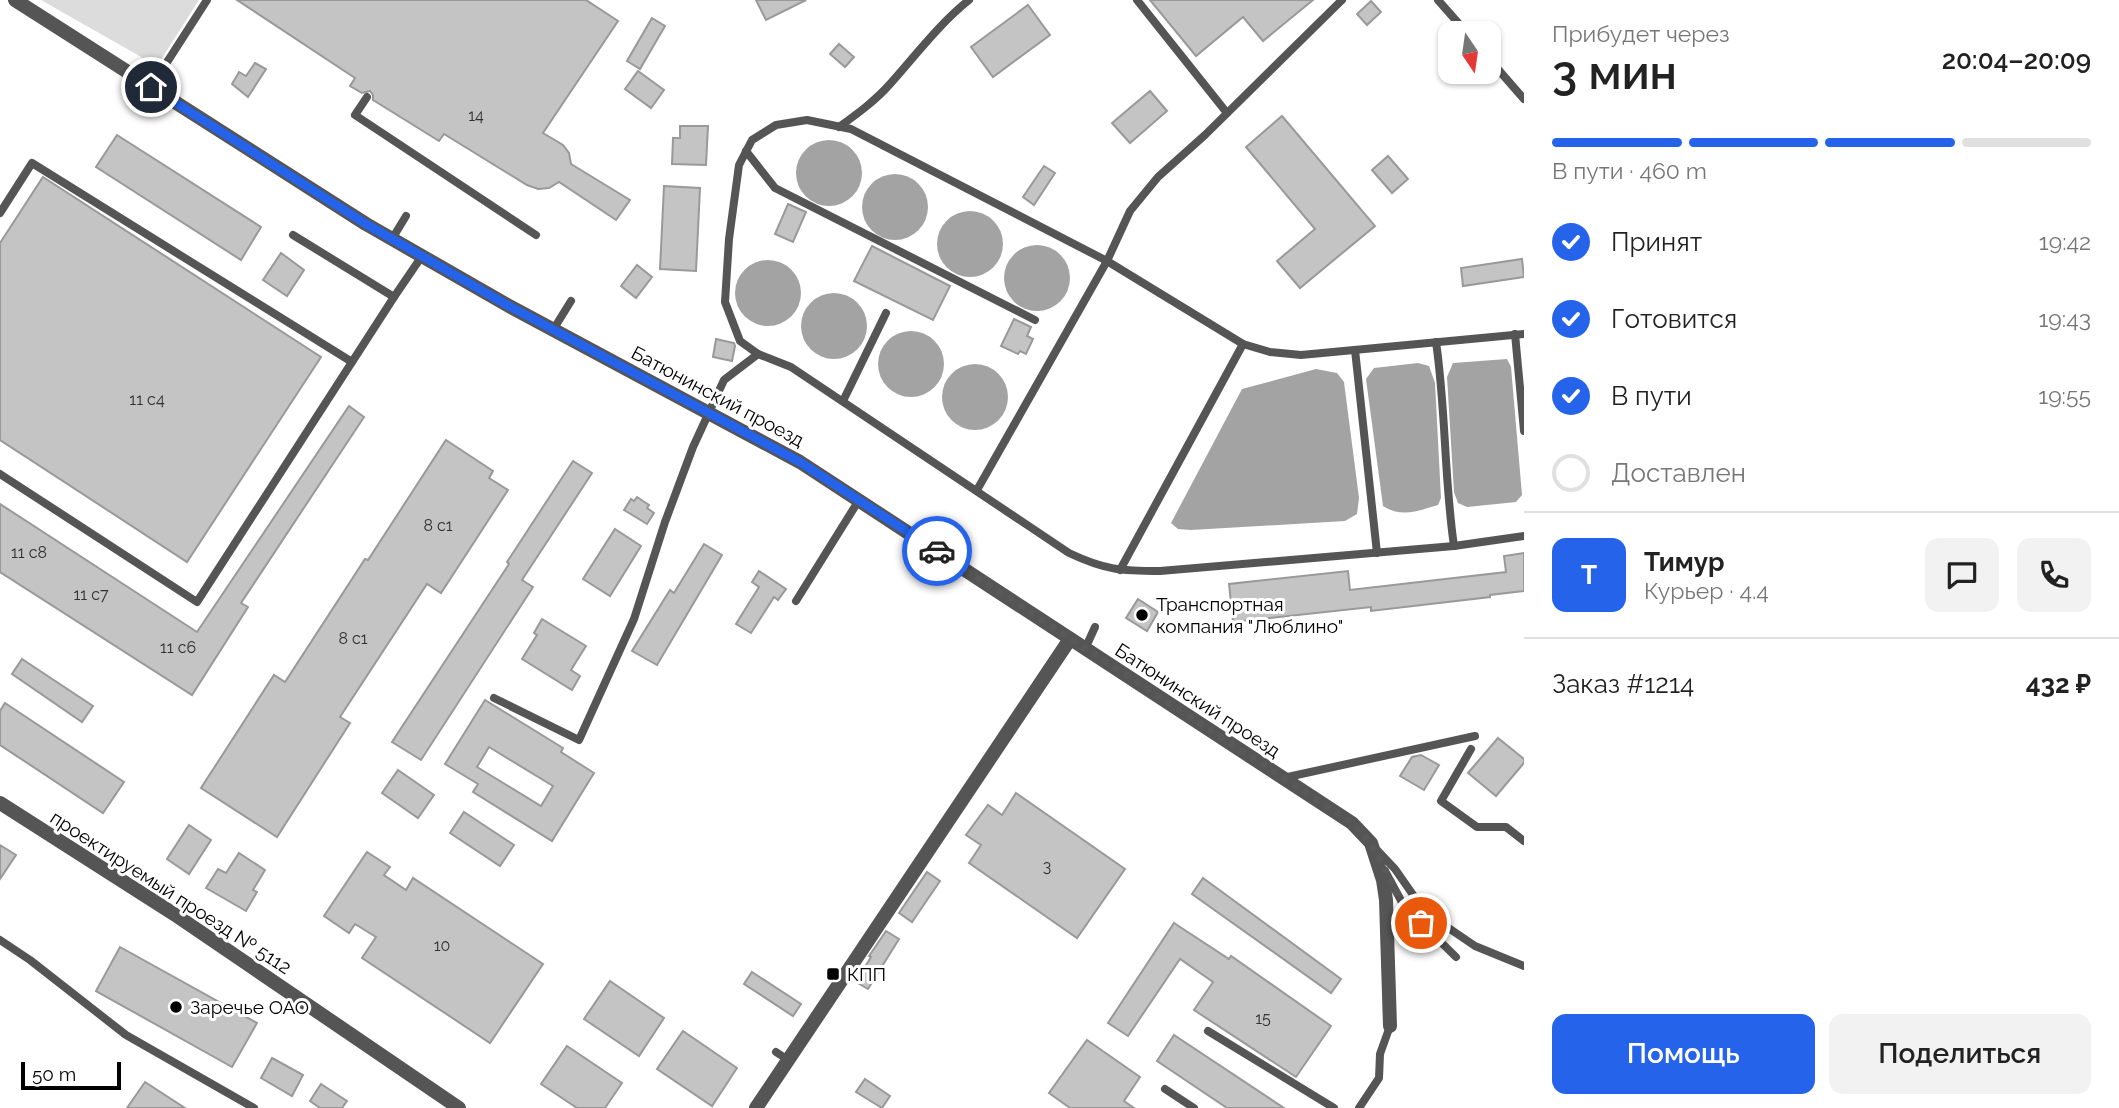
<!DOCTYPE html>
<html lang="ru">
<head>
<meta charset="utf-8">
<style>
	:root { --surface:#fff; --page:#f2f2f2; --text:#222; --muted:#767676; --line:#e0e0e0; --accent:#2563eb }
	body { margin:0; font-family:Raleway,sans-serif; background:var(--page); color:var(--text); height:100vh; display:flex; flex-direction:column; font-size:26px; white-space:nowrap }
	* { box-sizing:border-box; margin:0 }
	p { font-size:23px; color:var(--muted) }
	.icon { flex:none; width:38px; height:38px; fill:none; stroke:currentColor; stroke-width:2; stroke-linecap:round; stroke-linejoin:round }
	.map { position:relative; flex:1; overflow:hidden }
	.side { display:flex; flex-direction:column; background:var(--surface); width:595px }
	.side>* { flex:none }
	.needle { width:46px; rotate:167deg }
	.buttons { position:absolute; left:1438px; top:21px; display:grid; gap:14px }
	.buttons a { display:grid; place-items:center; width:63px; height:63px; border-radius:14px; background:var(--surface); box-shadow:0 2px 5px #0004; font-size:35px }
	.scale { position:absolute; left:21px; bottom:18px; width:100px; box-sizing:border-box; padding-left:7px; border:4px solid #000; border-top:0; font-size:19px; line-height:24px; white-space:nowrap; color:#000; -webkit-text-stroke:5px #fff; paint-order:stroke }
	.pin { position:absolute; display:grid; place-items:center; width:60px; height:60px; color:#fff; margin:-30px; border:4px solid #fff; border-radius:50%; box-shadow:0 2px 7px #0007 }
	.courier { position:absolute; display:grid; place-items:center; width:70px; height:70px; margin:-35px; border:5px solid #2563eb; border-radius:50%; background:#fff; color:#222; box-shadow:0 2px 9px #0007 }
	.summary em { font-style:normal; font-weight:600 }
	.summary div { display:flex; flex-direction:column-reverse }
	.summary { display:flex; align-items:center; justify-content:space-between; height:119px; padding:0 28px }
	h1 { font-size:46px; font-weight:600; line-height:52px }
	.bar { display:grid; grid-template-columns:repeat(4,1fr); gap:10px 7px; align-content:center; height:84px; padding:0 28px }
	.bar i { height:9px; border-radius:5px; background:var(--line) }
	.bar .current { background:var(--accent) }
	.bar p { grid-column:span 4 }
	.line { display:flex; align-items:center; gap:18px; padding:0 28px; border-top:2px solid var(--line) }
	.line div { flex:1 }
	.round { display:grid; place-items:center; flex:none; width:74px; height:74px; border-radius:14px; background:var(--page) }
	ol { padding:0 28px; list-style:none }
	li { display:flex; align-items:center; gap:21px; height:77px }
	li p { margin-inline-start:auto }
	li .icon { padding:7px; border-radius:50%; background:var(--accent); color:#fff; stroke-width:4 }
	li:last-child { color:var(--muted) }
	li i { width:38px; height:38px; border:4px solid var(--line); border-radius:50% }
	.button { display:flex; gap:14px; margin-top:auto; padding:14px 28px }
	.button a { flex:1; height:80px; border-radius:14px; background:var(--accent); color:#fff; font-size:28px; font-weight:600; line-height:80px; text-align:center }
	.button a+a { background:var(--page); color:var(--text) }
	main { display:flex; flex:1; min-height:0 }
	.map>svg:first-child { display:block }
	.green { fill:#dcdcdc }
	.water { fill:#a3a3a3 }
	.building { fill:#c4c4c4; stroke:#999; stroke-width:2; fill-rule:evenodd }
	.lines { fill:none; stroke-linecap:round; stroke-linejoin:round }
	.service { stroke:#555; stroke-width:8 }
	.minor { stroke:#555; stroke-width:14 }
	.done { stroke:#595959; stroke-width:7; stroke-dasharray:0 12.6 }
	.route { stroke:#2563eb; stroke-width:9 }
	.poi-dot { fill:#000; stroke:#fff; stroke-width:2.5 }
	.labels { text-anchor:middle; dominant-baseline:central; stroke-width:6; stroke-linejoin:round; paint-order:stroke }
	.number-label { font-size:16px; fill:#313131 }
	.street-label { font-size:19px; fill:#000; stroke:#fff }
	.poi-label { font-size:19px; fill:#000; stroke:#fff; text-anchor:start }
</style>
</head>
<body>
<main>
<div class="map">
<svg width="1524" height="1108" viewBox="0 0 1524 1108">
	<rect width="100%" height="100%" fill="#fff"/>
	<path class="green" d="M41 0H199L157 66Z"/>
	<g class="water">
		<circle cx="829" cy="173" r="33"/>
		<circle cx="895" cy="207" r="33"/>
		<circle cx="970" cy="244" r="33"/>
		<circle cx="1037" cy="278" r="33"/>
		<circle cx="768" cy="293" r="33"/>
		<circle cx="834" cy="326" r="33"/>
		<circle cx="911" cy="364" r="33"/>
		<path d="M1507 359 1511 367 1522 495 1516 502 1467 507 1458 503 1454 492 1447 377 1453 363Z"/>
		<path d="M1418 363 1429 366 1435 383 1441 498 1438 505C1418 511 1401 518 1383 506L1366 379 1374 368Z"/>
		<circle cx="975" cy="397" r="33"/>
		<path d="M1316 369 1337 373 1344 382 1359 498 1357 514 1345 521 1191 530 1178 529 1171 523 1242 389Z"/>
	</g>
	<g class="building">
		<path d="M237 0H586L618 21 543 133 563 145 569 153 571 164 630 200 616 220 559 182 549 188 538 189 527 185 444 134 439 141 373 100V95L370 91 362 93 350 86 355 78Z"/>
		<path d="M756 0H806L766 20Z"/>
		<path d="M1150 0H1313L1263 41 1243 17 1196 56Z"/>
		<path d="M1371 1 1381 12 1367 25 1357 14Z"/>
		<path d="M1028 5 1050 35 993 77 971 47Z"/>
		<path d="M652 18 665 26 640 69 627 61Z"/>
		<path d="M839 44 854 57 845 67 830 54Z"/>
		<path d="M255 63 266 69 248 97 232 84 239 72 246 76Z"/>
		<path d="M638 71 664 90 651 108 625 89Z"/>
		<path d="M1150 91 1167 111 1130 143 1112 123Z"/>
		<path d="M1282 116 1375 226 1300 288 1277 261 1315 229 1246 147Z"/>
		<path d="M680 126H708L706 165 672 164 673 138H680Z"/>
		<path d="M117 135 261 227 241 260 96 167Z"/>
		<path d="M1388 156 1408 179 1392 193 1372 170Z"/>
		<path d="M1044 166 1055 173 1034 205 1023 197Z"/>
		<path d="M43 177 321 357 187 562 0 440V243Z"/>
		<path d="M664 186 700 188 696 271 660 269Z"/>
		<path d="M788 204 806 212 793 242 775 234Z"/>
		<path d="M872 246 950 286 933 320 854 281Z"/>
		<path d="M281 253 304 270 287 296 263 280Z"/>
		<path d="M1522 259 1524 277 1463 286 1461 268Z"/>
		<path d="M637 265 652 277 636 298 621 286Z"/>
		<path d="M1014 319 1031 327 1027 336 1033 339 1026 354 1020 351 1018 354 1001 346Z"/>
		<path d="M716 339 734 343 735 346 732 361 713 357Z"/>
		<path d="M349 406 364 417 241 603 248 607 192 695 0 572V504L197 632Z"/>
		<path d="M446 440 493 471 489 478 508 490 441 593 427 584 340 717 350 723 277 837 201 788 274 675 285 682 365 559 368 560Z"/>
		<path d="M573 461 592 473 522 580 533 587 421 760 392 742 509 564 507 562Z"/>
		<path d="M637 497 649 505 647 508 654 513 647 524 624 510 631 499 634 501Z"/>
		<path d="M615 529 641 546 610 596 583 579Z"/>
		<path d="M704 544 722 555 657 665 632 651 670 590 674 593Z"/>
		<path d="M1524 553V591L1490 595V597L1371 611V607L1233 622 1229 584 1348 571 1350 590 1506 572 1504 556Z"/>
		<path d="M759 571 786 589 778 600 774 597 751 633 736 624 759 587 752 582Z"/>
		<path d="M1138 599 1158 612 1147 631 1126 618Z"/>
		<path d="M542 619 586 646 571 670 580 676 572 690 522 659 537 635 534 633Z"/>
		<path d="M22 659 93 706 82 722 12 674Z"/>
		<path d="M485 700 563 748 561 752 594 773 552 841 473 792 478 784 445 764ZM489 747 553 786 541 806 477 767Z"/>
		<path d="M5 703 124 782 103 813 0 745V711Z"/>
		<path d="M1498 738 1524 759V763L1496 796 1468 773Z"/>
		<path d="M1421 755 1439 765 1424 790 1400 776 1412 757Z"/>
		<path d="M398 770 434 795 418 818 382 793Z"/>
		<path d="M1016 793 1125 869 1077 938 969 863 981 845 966 835 988 805 1002 815Z"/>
		<path d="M464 812 514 845 500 866 450 833Z"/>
		<path d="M189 825 211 840 189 874 167 859Z"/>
		<path d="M0 845 16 855 0 879Z"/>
		<path d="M367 852 390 867 384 875 406 890 413 878 543 964 490 1043 362 958 376 937 355 924 349 933 324 916Z"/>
		<path d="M239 853 265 870 253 890 257 892 246 911 206 888 218 869 226 873Z"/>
		<path d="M927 872 940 881 912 922 899 913Z"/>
		<path d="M1203 878 1341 979 1331 993 1192 894Z"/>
		<path d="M1174 923 1229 959 1231 956 1331 1026 1296 1077 1194 1010 1213 982 1180 959 1128 1036 1108 1023Z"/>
		<path d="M886 931 899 939 868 989 856 982 871 957 869 956Z"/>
		<path d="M120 947 257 1023 232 1067 96 991Z"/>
		<path d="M752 972 801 1004 793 1016 744 984Z"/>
		<path d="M610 981 664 1018 639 1056 584 1019Z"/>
		<path d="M683 1031 737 1068 712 1106 657 1069Z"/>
		<path d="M1174 1035 1284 1108H1227L1157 1061Z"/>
		<path d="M1087 1040 1140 1077 1124 1101 1134 1108H1070L1049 1093Z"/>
		<path d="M567 1046 622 1083 605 1108H577L541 1084Z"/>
		<path d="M272 1058 303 1075 292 1096 261 1078Z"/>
		<path d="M865 1079 890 1096 882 1108 856 1092Z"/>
		<path d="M145 1082 185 1108H127Z"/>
		<path d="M321 1084 347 1101 342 1108H320L310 1101Z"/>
	</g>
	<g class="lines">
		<g class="service">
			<path d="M1137 0 1227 113"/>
			<path d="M1438 0 1467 33"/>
			<path d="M1489 59 1524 99"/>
			<path d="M151 87 207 0"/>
			<path d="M367 97 355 115 536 235"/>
			<path d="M839 127C857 114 875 101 890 84 916 55 938 25 969 0"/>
			<path d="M746 151 775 188 1035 320"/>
			<path d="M0 213 32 163 352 362"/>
			<path d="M293 235 394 297 422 256"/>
			<path d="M392 239 406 216"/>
			<path d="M553 330 571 301"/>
			<path d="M1515 334 1524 431"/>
			<path d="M1524 334 1301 355 1270 352 1243 344 1107 261 851 129 807 120 776 125 752 140 739 165 729 239 725 302 740 341 758 354 791 367 1069 553C1105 570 1121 571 1160 571L1454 546 1524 536"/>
			<path d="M1436 342C1446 410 1444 478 1454 546"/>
			<path d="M1355 350 1377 553"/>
			<path d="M843 401 886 313"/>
			<path d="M0 474 197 602 394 297"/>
			<path d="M977 490 1107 261 1130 211 1158 177 1205 135 1342 0"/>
			<path d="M1120 570 1243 344"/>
			<path d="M796 601 859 500"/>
			<path d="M1085 649 1095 627"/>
			<path d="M494 698 579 740 634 619 665 522 693 447 724 380 758 354"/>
			<path d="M1471 749 1441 801 1477 827H1506L1524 841"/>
			<path d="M1283 778 1475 736"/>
			<path d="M1376 849 1395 869 1425 912 1475 946 1524 966"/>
			<path d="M1385 871 1404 906 1456 957"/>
			<path d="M0 940 30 960 126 1035 254 1108"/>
			<path d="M1208 1031 1334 1108"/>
			<path d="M776 1052 788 1060"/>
			<path d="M1165 1089 1194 1108"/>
			<path d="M1359 1108 1379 1078 1380 1054 1390 1026"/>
		</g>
		<g class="minor">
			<path d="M15 0 366 224 509 306 800 462 1352 823 1371 843 1383 880 1386 900 1390 1026"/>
			<path d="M0 803 174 914 459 1108"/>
			<path d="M756 1108 1070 639"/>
		</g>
	</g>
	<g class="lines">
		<path class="done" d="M937 551 1352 823 1371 843 1404 906 1421 923"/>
		<path class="route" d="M151 87 366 224 509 306 800 462 937 551"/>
	</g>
	<g class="poi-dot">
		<circle cx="1142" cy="615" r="7"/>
		<rect x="826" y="967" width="14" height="14" rx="3.5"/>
		<circle cx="176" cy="1007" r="7"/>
	</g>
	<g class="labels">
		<g class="number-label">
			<text x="476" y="115">14</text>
			<text x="147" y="399">11 с4</text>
			<text x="438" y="525">8 с1</text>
			<text x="29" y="552">11 с8</text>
			<text x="91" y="594">11 с7</text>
			<text x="353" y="638">8 с1</text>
			<text x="178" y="647">11 с6</text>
			<text x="1047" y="866">3</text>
			<text x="442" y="945">10</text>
			<text x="1263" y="1018">15</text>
		</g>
		<g class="street-label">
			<text transform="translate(718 396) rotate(28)">Батюнинский проезд</text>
			<text transform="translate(1198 700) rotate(33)">Батюнинский проезд</text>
			<text transform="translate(171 892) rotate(33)">проектируемый проезд № 5112</text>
		</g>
		<g class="poi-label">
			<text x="1156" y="604">Транспортная<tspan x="1156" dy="22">компания "Люблино"</tspan></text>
			<text x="847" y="974">КПП</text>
			<text x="190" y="1007">Заречье ОАО</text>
		</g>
	</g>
</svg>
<div class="buttons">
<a><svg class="needle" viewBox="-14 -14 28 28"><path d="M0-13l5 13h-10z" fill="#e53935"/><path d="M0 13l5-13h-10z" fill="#767676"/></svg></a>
</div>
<div class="scale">50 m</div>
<div class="pin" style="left:1421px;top:923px;background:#ea580c"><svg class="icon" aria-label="bag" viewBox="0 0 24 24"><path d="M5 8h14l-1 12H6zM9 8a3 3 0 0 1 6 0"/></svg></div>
<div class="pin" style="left:151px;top:87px;background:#1f2937"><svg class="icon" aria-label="home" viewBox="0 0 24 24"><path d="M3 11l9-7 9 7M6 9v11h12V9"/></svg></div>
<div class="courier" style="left:937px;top:551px"><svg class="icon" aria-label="car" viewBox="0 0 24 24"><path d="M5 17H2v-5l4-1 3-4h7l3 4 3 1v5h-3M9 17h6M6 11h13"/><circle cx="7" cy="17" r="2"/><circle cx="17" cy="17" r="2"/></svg></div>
</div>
<section class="side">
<div class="summary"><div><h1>3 мин</h1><p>Прибудет через</p></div><em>20:04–20:09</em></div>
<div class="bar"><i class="current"></i><i class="current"></i><i class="current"></i><i></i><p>В пути · 460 m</p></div>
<ol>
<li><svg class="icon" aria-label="check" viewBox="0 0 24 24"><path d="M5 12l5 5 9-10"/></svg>Принят<p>19:42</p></li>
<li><svg class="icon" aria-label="check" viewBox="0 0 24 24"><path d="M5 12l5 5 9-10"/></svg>Готовится<p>19:43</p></li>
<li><svg class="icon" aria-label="check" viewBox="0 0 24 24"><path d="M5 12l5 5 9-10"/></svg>В пути<p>19:55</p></li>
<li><i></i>Доставлен</li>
</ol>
<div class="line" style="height:126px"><b class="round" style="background:var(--accent);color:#fff">Т</b><div><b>Тимур</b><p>Курьер · 4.4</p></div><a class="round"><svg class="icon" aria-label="chat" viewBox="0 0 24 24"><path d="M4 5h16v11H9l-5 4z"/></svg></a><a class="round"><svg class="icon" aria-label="phone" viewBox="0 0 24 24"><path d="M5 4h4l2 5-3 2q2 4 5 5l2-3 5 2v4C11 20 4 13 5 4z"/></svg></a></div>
<div class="line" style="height:91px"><div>Заказ #1214</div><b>432 ₽</b></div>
<div class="button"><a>Помощь</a><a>Поделиться</a></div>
</section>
</main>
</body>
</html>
